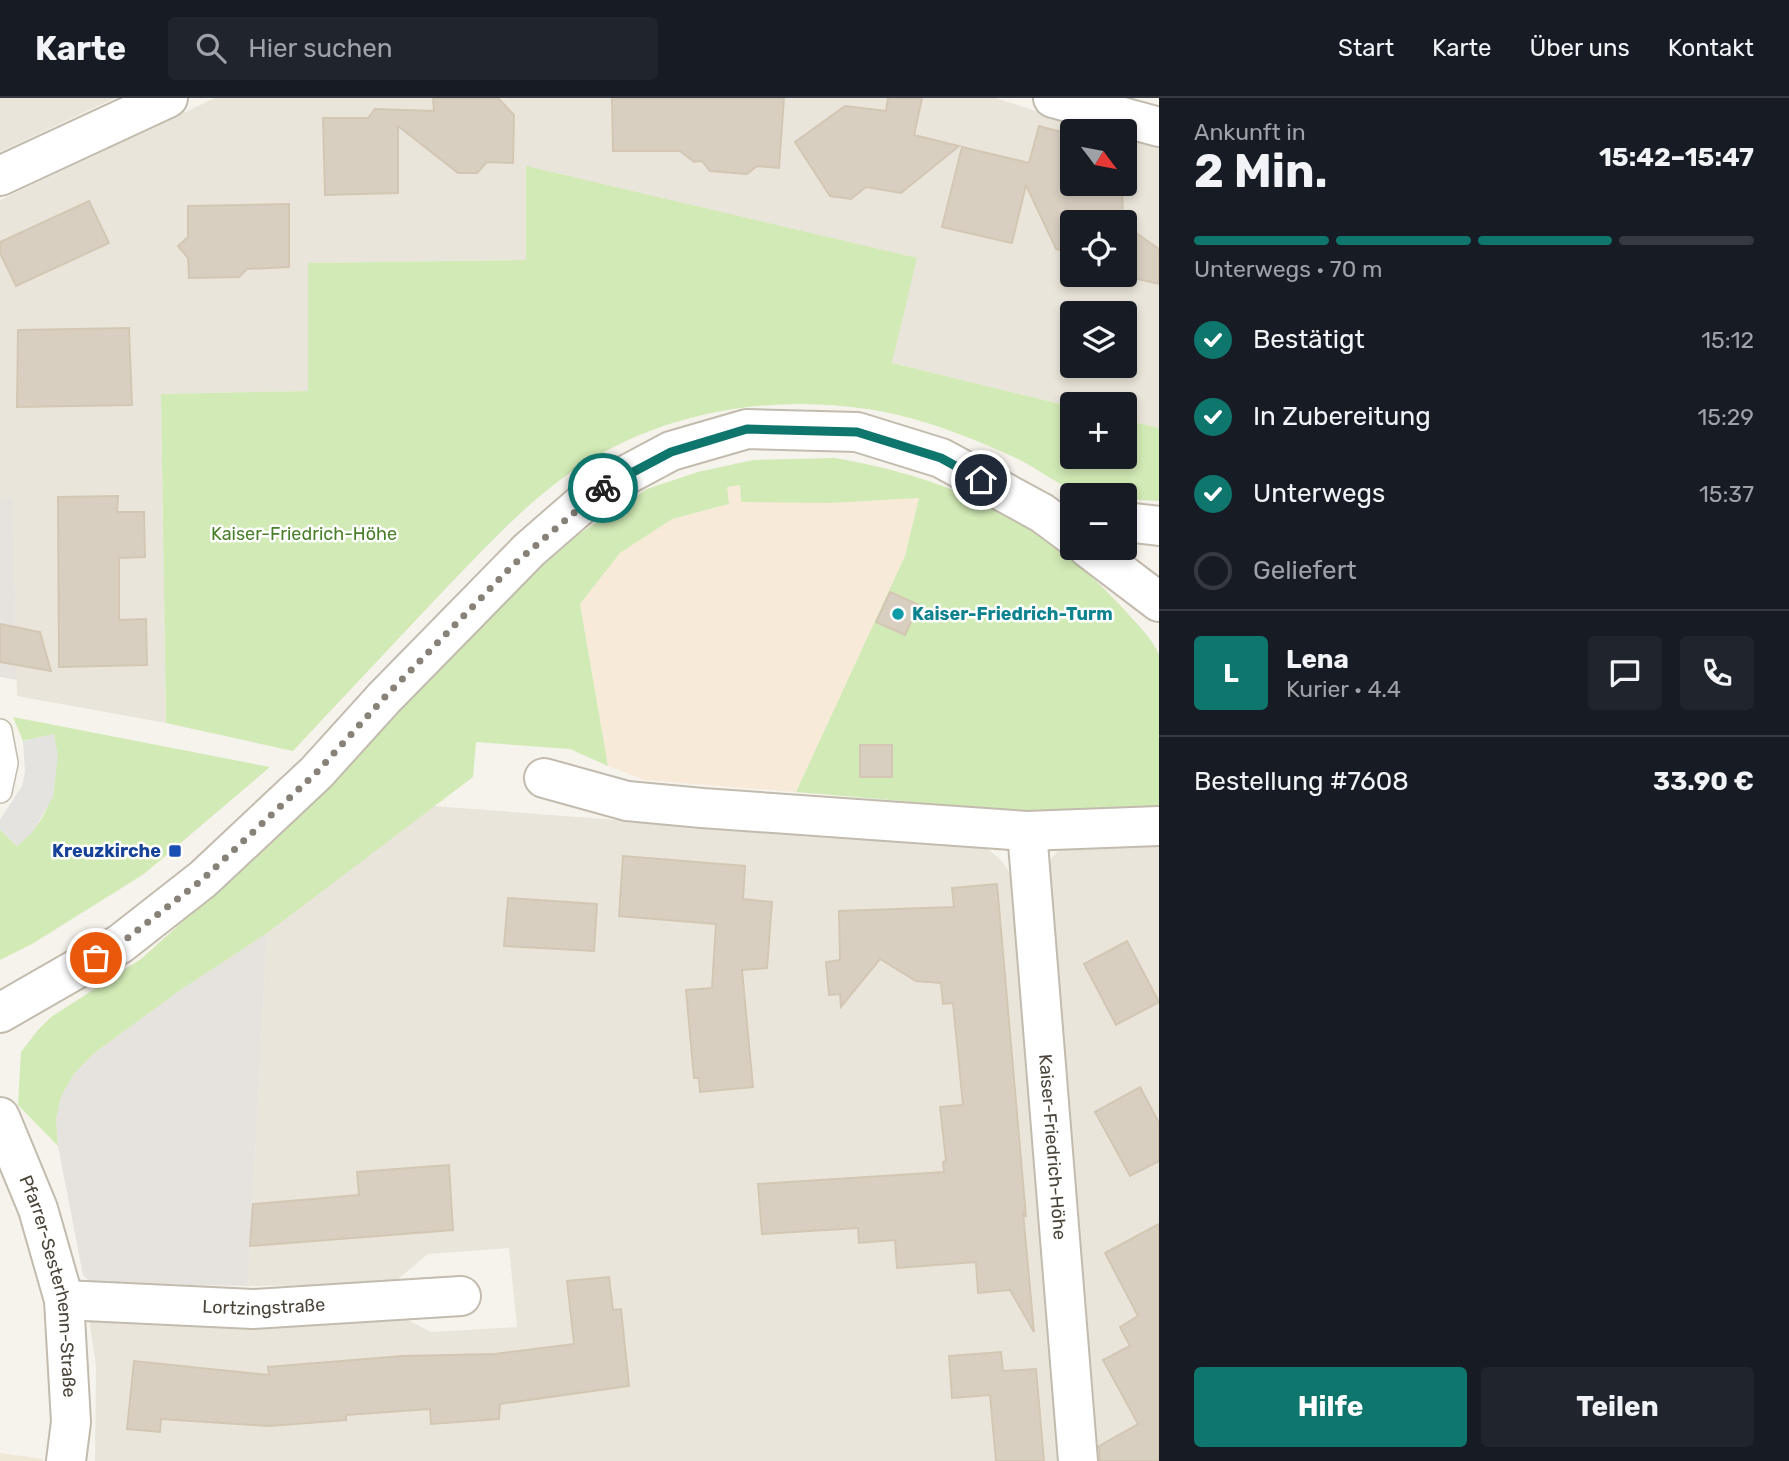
<!DOCTYPE html>
<html lang="de">
<head>
<meta charset="utf-8">
<style>
	:root { --surface:#171b24; --page:#20242c; --text:#f1f3f6; --muted:#9ea1a6; --line:#363941; --accent:#0f766e }
	body { margin:0; font-family:Rubik,sans-serif; background:var(--page); color:var(--text); height:100vh; display:flex; flex-direction:column; font-size:26px; white-space:nowrap }
	* { box-sizing:border-box; margin:0 }
	p { font-size:23px; color:var(--muted) }
	.icon { flex:none; width:38px; height:38px; fill:none; stroke:currentColor; stroke-width:2; stroke-linecap:round; stroke-linejoin:round }
	.map { position:relative; flex:1; overflow:hidden }
	.details { display:flex; flex-direction:column; background:var(--surface); width:630px }
	.details>* { flex:none }
	.needle { width:46px; rotate:122deg }
	.buttons { position:absolute; left:1060px; top:21px; display:grid; gap:14px }
	.buttons a { display:grid; place-items:center; width:77px; height:77px; border-radius:7px; background:var(--surface); box-shadow:0 4px 10px #0003; font-size:35px }
	.pin { position:absolute; display:grid; place-items:center; width:60px; height:60px; color:#fff; margin:-30px; border:4px solid #fff; border-radius:50%; box-shadow:0 2px 7px #0007 }
	.courier { position:absolute; display:grid; place-items:center; width:70px; height:70px; margin:-35px; border:5px solid #0f766e; border-radius:50%; background:#fff; color:#222; box-shadow:0 2px 9px #0007 }
	.head em { font-style:normal; font-weight:700 }
	.head div { display:flex; flex-direction:column-reverse }
	.head { display:flex; align-items:center; justify-content:space-between; height:119px; padding:0 35px }
	h1 { font-size:46px; font-weight:700; line-height:52px }
	.bar { display:grid; grid-template-columns:repeat(4,1fr); gap:10px 7px; align-content:center; height:84px; padding:0 35px }
	.bar i { height:9px; border-radius:5px; background:var(--line) }
	.bar .selected { background:var(--accent) }
	.bar p { grid-column:span 4 }
	.line { display:flex; align-items:center; gap:18px; padding:0 35px; border-top:2px solid var(--line) }
	.line div { flex:1 }
	.round { display:grid; place-items:center; flex:none; width:74px; height:74px; border-radius:7px; background:var(--page) }
	ol { padding:0 35px; list-style:none }
	li { display:flex; align-items:center; gap:21px; height:77px }
	li p { margin-inline-start:auto }
	li .icon { padding:7px; border-radius:50%; background:var(--accent); color:#fff; stroke-width:4 }
	li:last-child { color:var(--muted) }
	li i { width:38px; height:38px; border:4px solid var(--line); border-radius:50% }
	.primary-button { display:flex; gap:14px; margin-top:auto; padding:14px 35px }
	.primary-button a { flex:1; height:80px; border-radius:7px; background:var(--accent); color:#fff; font-size:28px; font-weight:700; line-height:80px; text-align:center }
	.primary-button a+a { background:var(--page); color:var(--text) }
	header { display:flex; align-items:center; gap:42px; box-sizing:border-box; height:98px; padding:0 35px; background:var(--surface); border-bottom:2px solid var(--line) }
	header strong { font-size:33px }
	nav { display:flex; gap:38px; margin-inline-start:auto; font-size:24px }
	.search { width:490px; height:63px; background:var(--page); display:flex; align-items:center; gap:18px; box-sizing:border-box; padding:0 24px; border-radius:7px; color:var(--muted); font-size:26px }
	main { display:flex; flex:1; min-height:0 }
	.map>svg:first-child { display:block }
	.residential { fill:#eae5da; fill-rule:evenodd }
	.commercial { fill:#f7ead8 }
	.industrial { fill:#e6e2dd }
	.education { fill:#efe8d6 }
	.green { fill:#d2eab5 }
	.parking { fill:#e5e3e0 }
	.building { fill:#d8cfc1; stroke:#d3c7b4; stroke-width:2 }
	.lines { fill:none; stroke-linecap:round; stroke-linejoin:round }
	.service-casing { stroke:#c2bbae; stroke-width:26 }
	.minor-casing { stroke:#c2bbae; stroke-width:42 }
	.tertiary-casing { stroke:#c2bbae; stroke-width:42 }
	.service { stroke:#fff; stroke-width:23 }
	.minor { stroke:#fff; stroke-width:38 }
	.tertiary { stroke:#fff; stroke-width:38 }
	.done { stroke:#878178; stroke-width:7; stroke-dasharray:0 12.6 }
	.route { stroke:#0f766e; stroke-width:9 }
	.culture-dot { fill:#0f9aa8; stroke:#fff; stroke-width:2.5 }
	.transit-dot { fill:#1a4fb4; stroke:#fff; stroke-width:2.5 }
	.labels { text-anchor:middle; dominant-baseline:central; stroke-width:5; stroke-linejoin:round; paint-order:stroke }
	.park-label { font-size:18px; fill:#4a7f2a; stroke:#fff }
	.culture-label { font-size:18px; font-weight:bold; fill:#0d838f; stroke:#fff; text-anchor:start }
	.transit-label { font-size:18px; font-weight:bold; fill:#164399; stroke:#fff; text-anchor:end }
	.street-label { font-size:18px; fill:#4b4439; stroke:#fff }
</style>
</head>
<body>
<header>
<strong>Karte</strong>
<div class="search"><svg class="icon" aria-label="search" viewBox="0 0 24 24"><circle cx="10" cy="10" r="6"/><path d="M15 15l6 6"/></svg>Hier suchen</div>
<nav><a>Start</a><a>Karte</a><a>Über uns</a><a>Kontakt</a></nav>
</header>
<main>
<div class="map">
<svg width="1159" height="1363" viewBox="0 0 1159 1363">
	<rect width="100%" height="100%" fill="#f6f3ec"/>
	<g class="residential">
		<path d="M0 0H115L0 54Z"/>
		<path d="M215 0H996L1096 33H1073V86H1125V41L1159 50V330L1125 322V306H1073V309L892 265 916 160 526 69 527 162 308 165 309 293 161 296 166 625 17 598 13 400 0 403V102ZM1073 124H1125V177H1073ZM1073 215H1125V268H1073Z"/>
		<path d="M433 708 972 749 988 751 1002 763 1014 782 1062 1363H95L96 1268 89 1221 392 1214 431 1234 517 1229 509 1150 428 1156 392 1186 248 1188 267 835Z"/>
		<path d="M1159 742V1363H1095L1047 765 1062 749Z"/>
	</g>
	<path class="commercial" d="M740 386 741 403 830 405 919 400 905 458 796 694 645 682 608 668 580 506 620 455 672 421 728 406 726 389Z"/>
	<g class="industrial">
		<path d="M13 400 17 582 0 579V403Z"/>
		<path d="M267 835 248 1188 91 1185 83 1177 58 1048 56 1022 61 998 74 976 93 956 179 893Z"/>
	</g>
	<path class="education" d="M0 1355 43 1361V1363H0Z"/>
	<g class="green">
		<path d="M526 68 917 160 892 265 1073 309V359H1125V322L1159 330V403L1125 401V397C1113 397 1100 399 1088 397 1063 392 1041 372 1018 361 977 342 937 326 894 316 791 294 677 308 587 364 535 395 491 444 449 487 397 542 345 597 293 653L166 625 161 296 308 293V165L526 162Z"/>
		<path d="M835 360C950 380 1038 420 1119 506 1129 517 1155 543 1159 557 1159 569 1159 587 1159 599 1159 637 1159 674 1159 712L1050 721 997 711 796 694 905 458 919 400 830 405 741 404 740 387 727 389 729 406 672 421 620 455 580 506 608 668 570 651 476 644 473 679 267 835 179 893 93 956 74 976 61 998 56 1022 58 1048 18 1007 21 954 38 932 51 919 141 861 277 739 525 483 579 436 647 391 698 374 753 362Z"/>
		<path d="M13 619 270 669 144 776 32 846 0 862V731L17 748C56 715 57 685 54 636L23 643Z"/>
	</g>
	<path class="parking" d="M54 636 58 658 53 699 32 735 17 748 0 731V722L22 688 25 674 23 643Z"/>
	<g class="building">
		<path d="M433 0H498L514 17 513 65 487 64 477 75H458L398 28V95L325 97 323 20H368L375 11 434 13Z"/>
		<path d="M612 0H784L779 70 757 68 747 76 710 73 702 63 694 64 680 53H613Z"/>
		<path d="M888 0H922L914 37 959 48 901 95 866 89 851 101 830 98 795 44 845 8 886 13Z"/>
		<path d="M1039 28 1073 37V86H1104L1122 90 1123 117 1129 118 1126 128 1159 151V186L1125 178V124H1073V155L1056 151 1026 87 1012 145 942 129 962 49 1029 65Z"/>
		<path d="M89 103 109 145 16 188 0 155V144Z"/>
		<path d="M289 106V169L247 171 239 179 189 180 188 160 178 148 188 139V108Z"/>
		<path d="M129 230 132 307 17 309 18 232Z"/>
		<path d="M118 398 117 414H144L145 459 119 460V522L146 521 147 567 59 569 58 399Z"/>
		<path d="M890 494 919 507 905 537 876 524Z"/>
		<path d="M0 526 40 534 51 573 0 564Z"/>
		<rect x="860" y="647" width="32" height="32"/>
		<path d="M623 758 745 768 743 801 772 804 767 870 742 872 753 989 700 994 699 980H694L686 892 712 890 716 826 619 818Z"/>
		<path d="M997 786 1026 1119 1023 1114 1034 1234 1010 1192 978 1195 976 1164 897 1170 895 1142 859 1145 858 1130 762 1136 758 1086 944 1074 943 1064 946 1063 940 1009 963 1007 953 905 943 906 941 885 916 883 880 861 841 909 840 896 829 897 826 864 840 862 839 813 954 809 952 790Z"/>
		<path d="M508 800 597 806 594 853 504 848Z"/>
		<path d="M1127 843 1159 904 1116 927 1084 866Z"/>
		<path d="M1140 989 1159 1025V1063L1130 1078 1095 1014Z"/>
		<path d="M449 1067 453 1132 250 1148 253 1106 359 1097 357 1074Z"/>
		<path d="M1159 1126V1363H1100L1099 1348 1138 1326 1103 1262 1130 1248 1120 1229 1138 1218 1105 1155Z"/>
		<path d="M609 1179 613 1212 621 1211 629 1288 500 1306 499 1321 431 1326 430 1311 346 1317V1322L269 1328 161 1321 160 1334 127 1331 134 1263 269 1277 268 1269 403 1258 495 1256 574 1246 567 1183Z"/>
		<path d="M1001 1254 1003 1273 1036 1271 1044 1363H996L990 1297 952 1300 949 1258Z"/>
	</g>
	<g class="lines">
		<g class="service-casing">
			<path id="service" d="M0 633 6 665 0 693"/>
		</g>
		<g class="minor-casing">
			<g id="minor">
				<path d="M1053 0 1159 29"/>
				<path d="M0 78 168 0"/>
				<path d="M544 680 627 703 702 710 1027 733 1159 728"/>
				<path id="s1" d="M1027 733 1078 1363"/>
				<path id="s2" d="M0 1019 38 1111 64 1202 71 1324 66 1363"/>
				<path id="s3" d="M64 1202 253 1211 461 1198"/>
			</g>
		</g>
		<g class="tertiary-casing">
			<g id="tertiary">
				<path d="M1125 424 1159 428"/>
				<path d="M1088 450 1159 504"/>
				<path d="M0 915 120 846 203 781 316 675 384 600 529 452 598 392 671 353 747 331 857 334 941 360 1042 415 1073 438"/>
			</g>
		</g>
		<use href="#service" class="service"/>
		<use href="#minor" class="minor"/>
		<use href="#tertiary" class="tertiary"/>
	</g>
	<g class="lines">
		<path class="done" d="M96 860 120 846 203 781 316 675 384 600 513 467 603 390"/>
		<path class="route" d="M603 390 671 354 747 331 857 334 941 360 981 382"/>
	</g>
	<circle class="culture-dot" cx="898" cy="516" r="7"/>
	<rect class="transit-dot" x="168" y="746" width="14" height="14" rx="3.5"/>
	<g class="labels">
		<g class="park-label">
			<text x="304" y="436">Kaiser-Friedrich-Höhe</text>
		</g>
		<g class="culture-label">
			<text x="912" y="516">Kaiser-Friedrich-Turm</text>
		</g>
		<g class="transit-label">
			<text x="161" y="753">Kreuzkirche</text>
		</g>
		<g class="street-label">
			<text stroke="none"><textPath href="#s1" startOffset="317">Kaiser-Friedrich-Höhe</textPath></text>
			<text stroke="none"><textPath href="#s2" startOffset="178">Pfarrer-Sesterhenn-Straße</textPath></text>
			<text stroke="none"><textPath href="#s3" startOffset="200">Lortzingstraße</textPath></text>
		</g>
	</g>
</svg>
<div class="buttons">
<a><svg class="needle" viewBox="-14 -14 28 28"><path d="M0-13l5 13h-10z" fill="#e53935"/><path d="M0 13l5-13h-10z" fill="#9ea1a6"/></svg></a>
<a><svg class="icon" aria-label="locate" viewBox="0 0 24 24"><circle cx="12" cy="12" r="6"/><path d="M12 2v4M12 18v4M2 12h4M18 12h4"/></svg></a>
<a><svg class="icon" aria-label="layers" viewBox="0 0 24 24"><path d="M12 4l9 5-9 5-9-5zM3 14l9 5 9-5"/></svg></a>
<a>+</a>
<a>−</a>
</div>
<div class="pin" style="left:96px;top:860px;background:#ea580c"><svg class="icon" aria-label="bag" viewBox="0 0 24 24"><path d="M5 8h14l-1 12H6zM9 8a3 3 0 0 1 6 0"/></svg></div>
<div class="pin" style="left:981px;top:382px;background:#1f2937"><svg class="icon" aria-label="home" viewBox="0 0 24 24"><path d="M3 11l9-7 9 7M6 9v11h12V9"/></svg></div>
<div class="courier" style="left:603px;top:390px"><svg class="icon" aria-label="bike" viewBox="0 0 24 24"><circle cx="6" cy="16" r="4"/><circle cx="18" cy="16" r="4"/><path d="M6 16l4-8h5l3 8M10 8l3 8H6M13 5h3"/></svg></div>
</div>
<section class="details">
<div class="head"><div><h1>2 Min.</h1><p>Ankunft in</p></div><em>15:42–15:47</em></div>
<div class="bar"><i class="selected"></i><i class="selected"></i><i class="selected"></i><i></i><p>Unterwegs · 70 m</p></div>
<ol>
<li><svg class="icon" aria-label="check" viewBox="0 0 24 24"><path d="M5 12l5 5 9-10"/></svg>Bestätigt<p>15:12</p></li>
<li><svg class="icon" aria-label="check" viewBox="0 0 24 24"><path d="M5 12l5 5 9-10"/></svg>In Zubereitung<p>15:29</p></li>
<li><svg class="icon" aria-label="check" viewBox="0 0 24 24"><path d="M5 12l5 5 9-10"/></svg>Unterwegs<p>15:37</p></li>
<li><i></i>Geliefert</li>
</ol>
<div class="line" style="height:126px"><b class="round" style="background:var(--accent);color:#fff">L</b><div><b>Lena</b><p>Kurier · 4.4</p></div><a class="round"><svg class="icon" aria-label="chat" viewBox="0 0 24 24"><path d="M4 5h16v11H9l-5 4z"/></svg></a><a class="round"><svg class="icon" aria-label="phone" viewBox="0 0 24 24"><path d="M5 4h4l2 5-3 2q2 4 5 5l2-3 5 2v4C11 20 4 13 5 4z"/></svg></a></div>
<div class="line" style="height:91px"><div>Bestellung #7608</div><b>33.90 €</b></div>
<div class="primary-button"><a>Hilfe</a><a>Teilen</a></div>
</section>
</main>
</body>
</html>
